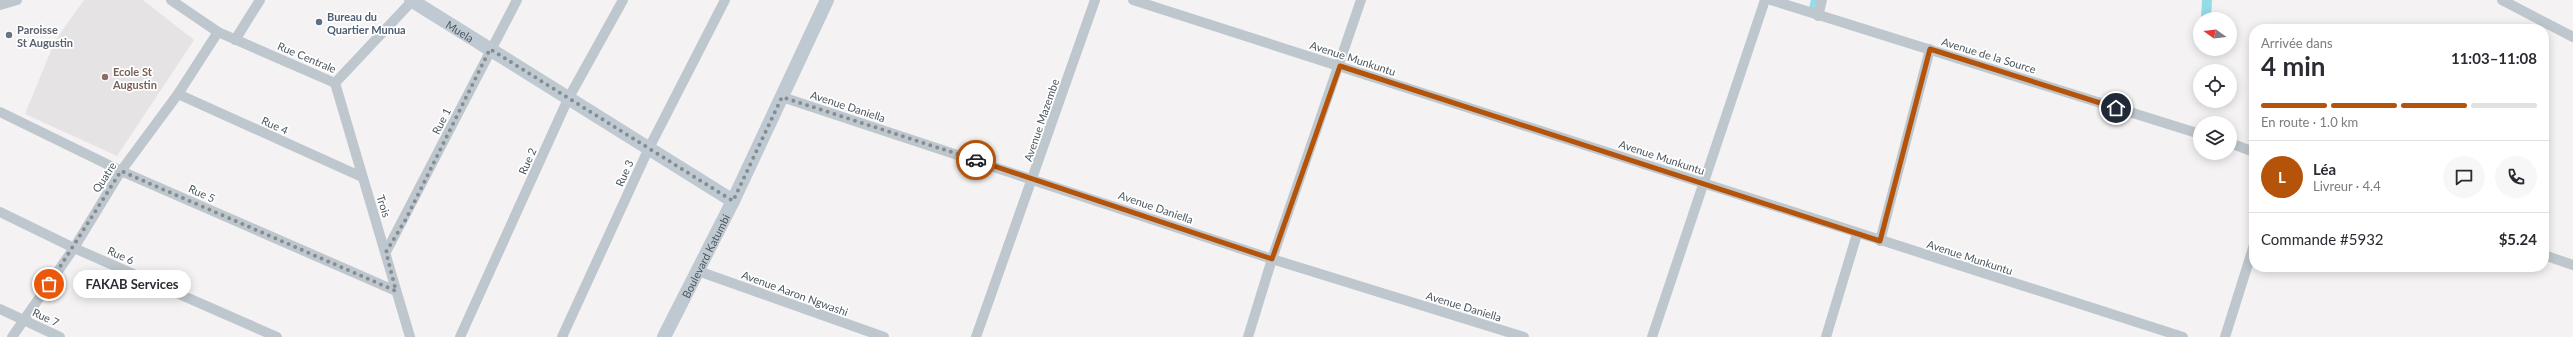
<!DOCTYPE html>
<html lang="fr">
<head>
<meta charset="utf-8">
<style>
	:root { --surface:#fff; --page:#f7f7f7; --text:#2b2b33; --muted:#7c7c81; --line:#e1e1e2; --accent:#b45309 }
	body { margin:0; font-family:Lato,sans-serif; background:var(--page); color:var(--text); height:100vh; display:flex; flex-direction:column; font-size:15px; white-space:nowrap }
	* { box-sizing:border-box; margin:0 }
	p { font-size:13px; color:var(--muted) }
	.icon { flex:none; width:22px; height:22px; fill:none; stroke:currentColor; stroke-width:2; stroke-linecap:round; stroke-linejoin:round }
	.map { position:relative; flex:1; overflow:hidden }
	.panel { position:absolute; left:2249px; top:24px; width:300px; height:248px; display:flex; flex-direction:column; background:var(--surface); border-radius:16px; box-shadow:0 2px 10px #0003 }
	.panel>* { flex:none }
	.needle { width:26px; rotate:284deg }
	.tools { position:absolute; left:2193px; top:12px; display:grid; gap:8px }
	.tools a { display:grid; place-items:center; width:44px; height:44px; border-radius:50%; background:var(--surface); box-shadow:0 2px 10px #0003; font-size:20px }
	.pin { position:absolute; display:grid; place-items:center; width:34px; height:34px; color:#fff; margin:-17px; border:2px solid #fff; border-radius:50%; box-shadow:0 1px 4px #0007 }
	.courier { position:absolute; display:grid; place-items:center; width:40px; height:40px; margin:-20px; border:3px solid #b45309; border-radius:50%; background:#fff; color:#222; box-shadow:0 1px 5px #0007 }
	.bubble { position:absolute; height:28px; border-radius:14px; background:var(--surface); box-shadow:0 2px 10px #0003; font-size:13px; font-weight:700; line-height:28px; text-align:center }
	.summary em { font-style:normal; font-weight:700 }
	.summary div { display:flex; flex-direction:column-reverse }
	.summary { display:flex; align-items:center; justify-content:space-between; height:68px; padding:0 12px }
	h1 { font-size:26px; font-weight:700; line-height:30px }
	.bar { display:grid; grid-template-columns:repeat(4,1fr); gap:6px 4px; align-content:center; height:48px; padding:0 12px }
	.bar i { height:5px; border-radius:3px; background:var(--line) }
	.bar .on { background:var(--accent) }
	.bar p { grid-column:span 4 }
	.line { display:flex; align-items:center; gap:10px; padding:0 12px; border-top:1px solid var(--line) }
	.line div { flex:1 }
	.round { display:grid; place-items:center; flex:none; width:42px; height:42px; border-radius:21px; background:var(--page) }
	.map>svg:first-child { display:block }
	.education { fill:#e5e3e3 }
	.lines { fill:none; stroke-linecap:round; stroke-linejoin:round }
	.canal { stroke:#94dce8; stroke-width:10 }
	.street { stroke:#bec7cd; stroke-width:10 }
	.secondary { stroke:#bfc9d2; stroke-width:14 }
	.done { stroke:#868d92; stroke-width:4; stroke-dasharray:0 7.2 }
	.route { stroke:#b45309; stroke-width:5 }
	.service-dot { fill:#5c6f8a; stroke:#fff; stroke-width:1.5 }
	.worship-dot { fill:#6b7280; stroke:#fff; stroke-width:1.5 }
	.education-dot { fill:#8d6e63; stroke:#fff; stroke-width:1.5 }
	.labels { text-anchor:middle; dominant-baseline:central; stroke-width:3.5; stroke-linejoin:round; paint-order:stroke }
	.service-label { font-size:11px; font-weight:bold; fill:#4e5e75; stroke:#fff; text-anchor:start }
	.worship-label { font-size:11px; font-weight:bold; fill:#5b616d; stroke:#fff; text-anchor:start }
	.street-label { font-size:11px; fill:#4a565e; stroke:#fff }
	.education-label { font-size:11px; font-weight:bold; fill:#785e54; stroke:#fff; text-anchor:start }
</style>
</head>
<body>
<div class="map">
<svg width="2573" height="337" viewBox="0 0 2573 337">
	<rect width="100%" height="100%" fill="#f4f2f2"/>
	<path class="education" d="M84 0H143L194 40 117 156 25 114 55 41Z"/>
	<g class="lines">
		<g class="canal">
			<path d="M1814 9 1816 0"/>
			<path d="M2206 19 2207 0"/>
		</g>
		<g class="street">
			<path d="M171 0 218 32 335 83 413 0"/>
			<path d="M1133 0 2183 337"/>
			<path d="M1771 0 2200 134"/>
			<path d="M2502 0 2573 37"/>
			<path d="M0 5 17 0"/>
			<path d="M1818 16 1822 0"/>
			<path d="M235 40 260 0"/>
			<path d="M335 83 410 337"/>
			<path d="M178 94 362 177"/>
			<path d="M782 97 1272 259 1524 337"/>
			<path d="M0 112 121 171 396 291"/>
			<path d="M2230 143 2254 152"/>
			<path d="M0 212 74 248 277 337"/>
			<path d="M1880 241 1930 49"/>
			<path d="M386 252 517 0"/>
			<path d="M2544 255 2573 265"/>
			<path d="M698 271 884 337"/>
			<path d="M0 309 60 337"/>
			<path d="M12 337 74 248 121 171 178 94 218 32"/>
			<path d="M460 337 568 99 623 0"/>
			<path d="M562 337 648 150 725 0"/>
			<path d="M976 337 1095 0"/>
			<path d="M1248 337 1272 259 1361 0"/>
			<path d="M1652 337 1765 0"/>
			<path d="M1826 337 1857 234"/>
			<path d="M2225 337 2254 245"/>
		</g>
		<g class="secondary">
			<path id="s1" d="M411 0 733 201"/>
			<path id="s2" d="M664 337 733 201 827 0"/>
		</g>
	</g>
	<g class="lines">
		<path class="done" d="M49 284 121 171 396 291 386 252 406 219 490 49 733 201 782 97 976 160"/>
		<path class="route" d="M976 160 1272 259 1340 66 1880 241 1930 49 2116 108"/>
	</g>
	<circle class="service-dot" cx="319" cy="22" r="4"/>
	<circle class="worship-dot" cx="9" cy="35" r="4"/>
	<circle class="education-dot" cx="105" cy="77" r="4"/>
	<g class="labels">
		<g class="service-label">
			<text x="327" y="16">Bureau du<tspan x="327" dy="13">Quartier Munua</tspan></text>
		</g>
		<g class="worship-label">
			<text x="17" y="29">Paroisse<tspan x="17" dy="13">St Augustin</tspan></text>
		</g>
		<g class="street-label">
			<text stroke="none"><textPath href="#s1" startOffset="58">Muela</textPath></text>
			<text transform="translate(1989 55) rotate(17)">Avenue de la Source</text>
			<text transform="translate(307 57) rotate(23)">Rue Centrale</text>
			<text transform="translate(1353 58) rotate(18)">Avenue Munkuntu</text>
			<text transform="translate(848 106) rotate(18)">Avenue Daniella</text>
			<text transform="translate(1041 120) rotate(-71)">Avenue Mazembe</text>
			<text transform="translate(441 121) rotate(-63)">Rue 1</text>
			<text transform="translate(275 125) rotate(24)">Rue 4</text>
			<text transform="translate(1662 157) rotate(18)">Avenue Munkuntu</text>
			<text transform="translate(527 161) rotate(-66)">Rue 2</text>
			<text transform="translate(624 173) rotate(-66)">Rue 3</text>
			<text transform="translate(104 177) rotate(-57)">Quatre</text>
			<text transform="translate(202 193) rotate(24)">Rue 5</text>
			<text transform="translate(384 206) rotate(72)">Trois</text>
			<text transform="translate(1156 207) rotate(19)">Avenue Daniella</text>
			<text transform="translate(121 255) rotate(24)">Rue 6</text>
			<text stroke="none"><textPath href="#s2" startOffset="91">Boulevard Katumbi</textPath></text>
			<text transform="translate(1970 257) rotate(18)">Avenue Munkuntu</text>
			<text transform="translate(795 293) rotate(20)">Avenue Aaron Ngwashi</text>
			<text transform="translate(1464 306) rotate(17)">Avenue Daniella</text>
			<text transform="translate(46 317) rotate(25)">Rue 7</text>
		</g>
		<g class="education-label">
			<text x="113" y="71">Ecole St<tspan x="113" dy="13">Augustin</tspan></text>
		</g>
	</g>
</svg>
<div class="tools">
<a><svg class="needle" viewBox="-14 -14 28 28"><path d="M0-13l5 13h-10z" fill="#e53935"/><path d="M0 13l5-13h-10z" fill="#7c7c81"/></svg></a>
<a><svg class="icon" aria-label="locate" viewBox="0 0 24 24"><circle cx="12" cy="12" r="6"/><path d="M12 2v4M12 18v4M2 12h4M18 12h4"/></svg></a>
<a><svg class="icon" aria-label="layers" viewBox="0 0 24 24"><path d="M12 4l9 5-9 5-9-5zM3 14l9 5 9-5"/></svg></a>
</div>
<div class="pin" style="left:49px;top:284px;background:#ea580c"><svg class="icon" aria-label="bag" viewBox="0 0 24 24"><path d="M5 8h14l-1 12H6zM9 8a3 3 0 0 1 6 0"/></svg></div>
<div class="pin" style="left:2116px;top:108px;background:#1f2937"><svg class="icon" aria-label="home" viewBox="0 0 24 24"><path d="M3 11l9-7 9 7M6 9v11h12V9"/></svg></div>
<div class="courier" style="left:976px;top:160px"><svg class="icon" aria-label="car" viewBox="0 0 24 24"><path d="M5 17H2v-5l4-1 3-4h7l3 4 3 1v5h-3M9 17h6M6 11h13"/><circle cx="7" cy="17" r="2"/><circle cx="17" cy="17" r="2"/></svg></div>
<div class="bubble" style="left:73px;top:270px;width:118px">FAKAB Services</div>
<section class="panel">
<div class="summary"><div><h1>4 min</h1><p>Arrivée dans</p></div><em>11:03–11:08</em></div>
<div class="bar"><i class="on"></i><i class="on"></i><i class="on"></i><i></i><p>En route · 1.0 km</p></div>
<div class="line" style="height:72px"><b class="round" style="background:var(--accent);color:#fff">L</b><div><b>Léa</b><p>Livreur · 4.4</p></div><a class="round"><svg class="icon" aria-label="chat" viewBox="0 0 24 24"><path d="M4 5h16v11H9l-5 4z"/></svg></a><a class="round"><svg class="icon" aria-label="phone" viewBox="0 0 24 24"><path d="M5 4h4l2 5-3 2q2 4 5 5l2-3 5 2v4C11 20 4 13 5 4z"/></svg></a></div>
<div class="line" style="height:52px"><div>Commande #5932</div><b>$5.24</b></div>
</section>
</div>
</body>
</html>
